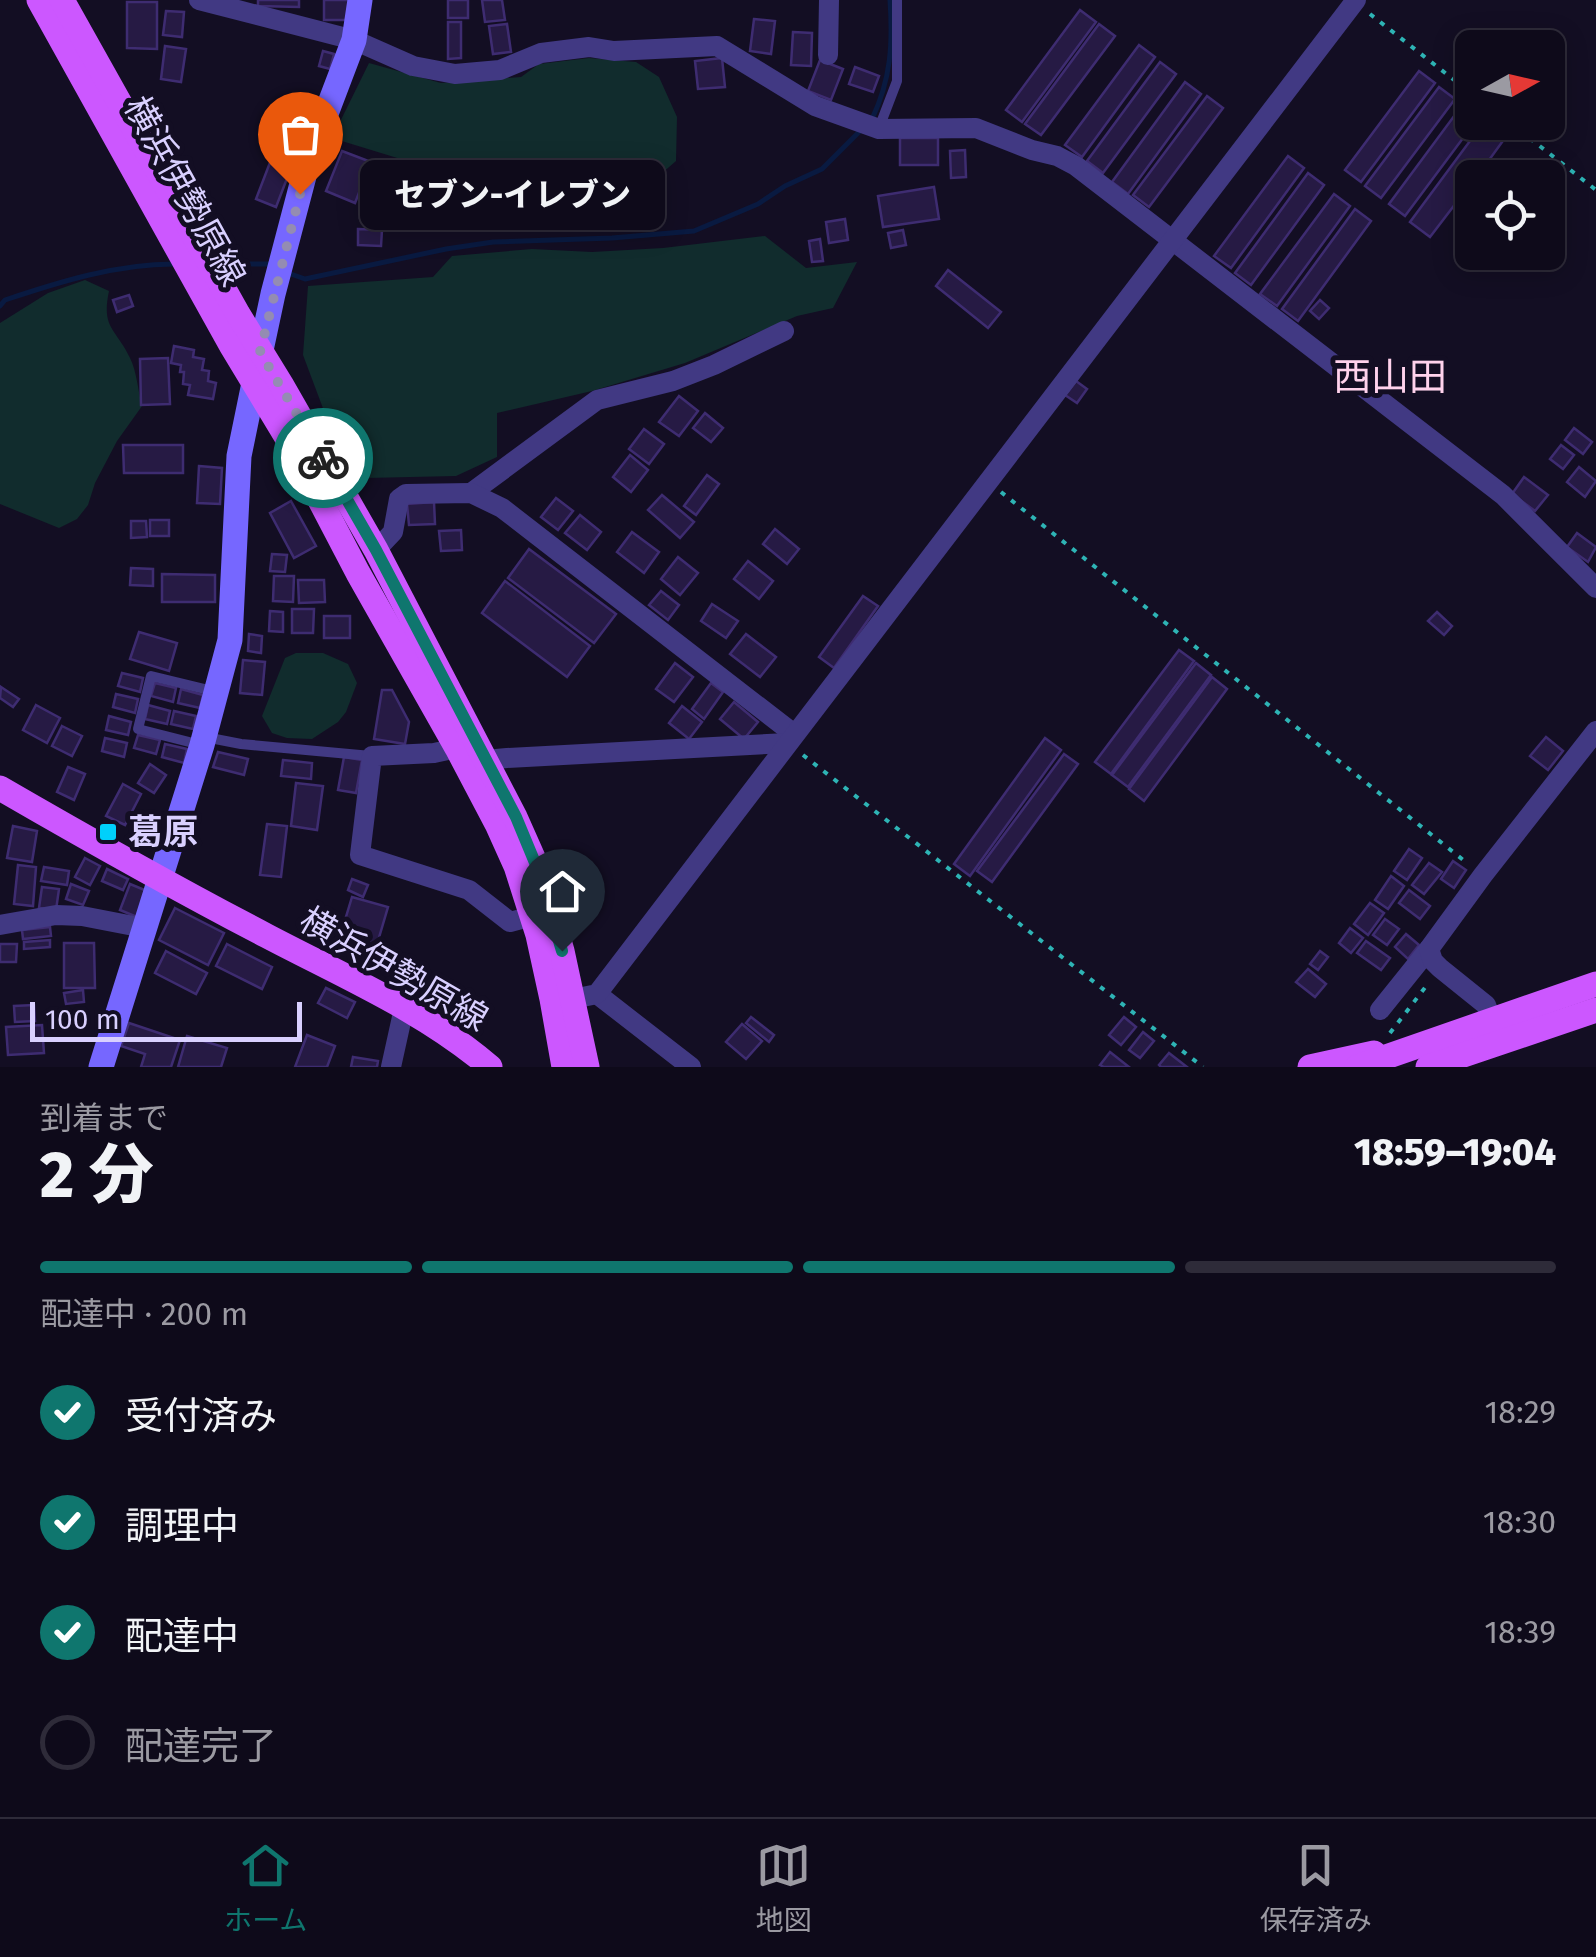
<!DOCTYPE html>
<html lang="ja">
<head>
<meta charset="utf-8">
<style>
	:root { --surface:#0e0a1a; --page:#171323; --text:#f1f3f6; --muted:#9b9aa2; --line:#2e2b39; --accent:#0f766e }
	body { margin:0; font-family:"Fira Sans","Noto Sans JP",sans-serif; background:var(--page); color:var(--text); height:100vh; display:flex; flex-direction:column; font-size:38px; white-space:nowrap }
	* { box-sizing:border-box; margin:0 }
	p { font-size:32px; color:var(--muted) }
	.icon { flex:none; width:55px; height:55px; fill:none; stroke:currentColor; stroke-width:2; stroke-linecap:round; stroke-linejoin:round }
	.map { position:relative; height:1067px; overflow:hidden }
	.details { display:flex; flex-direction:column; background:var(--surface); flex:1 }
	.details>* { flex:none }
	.needle { width:65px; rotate:82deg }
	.tools { position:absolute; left:1455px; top:30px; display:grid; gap:20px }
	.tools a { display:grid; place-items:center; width:110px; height:110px; border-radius:15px; background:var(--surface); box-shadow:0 5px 25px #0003,0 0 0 2px var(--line); font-size:50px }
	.scale { position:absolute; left:30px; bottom:25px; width:272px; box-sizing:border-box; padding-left:10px; border:5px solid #d9d0ff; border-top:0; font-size:28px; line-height:35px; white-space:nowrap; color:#d9d0ff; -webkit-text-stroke:8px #130e23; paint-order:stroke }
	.pin { position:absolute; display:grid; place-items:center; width:85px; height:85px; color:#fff; margin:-102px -42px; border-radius:50% 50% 50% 0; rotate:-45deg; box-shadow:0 0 10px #0007 }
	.pin .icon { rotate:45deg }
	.courier { position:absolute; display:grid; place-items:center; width:100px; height:100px; margin:-50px; border:8px solid #0f766e; border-radius:50%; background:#fff; color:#222; box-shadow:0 2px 12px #0007 }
	.bubble { position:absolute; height:70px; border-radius:15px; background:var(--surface); box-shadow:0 5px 25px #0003,0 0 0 2px var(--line); font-size:32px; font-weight:800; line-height:70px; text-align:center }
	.head em { font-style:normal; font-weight:800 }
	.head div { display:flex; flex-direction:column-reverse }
	.head { display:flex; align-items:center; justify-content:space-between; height:170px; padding:0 40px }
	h1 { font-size:65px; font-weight:800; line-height:75px }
	.bar { display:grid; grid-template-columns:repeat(4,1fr); gap:15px 10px; align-content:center; height:120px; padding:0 40px }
	.bar i { height:12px; border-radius:8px; background:var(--line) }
	.bar .on { background:var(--accent) }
	.bar p { grid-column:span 4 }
	ol { padding:0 40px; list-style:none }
	li { display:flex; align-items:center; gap:30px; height:110px }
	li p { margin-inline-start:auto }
	li .icon { padding:10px; border-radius:50%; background:var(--accent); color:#fff; stroke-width:4 }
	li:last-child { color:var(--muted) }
	li i { width:55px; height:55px; border:5px solid var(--line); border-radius:50% }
	.menu { display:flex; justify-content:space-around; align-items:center; height:140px; border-top:2px solid var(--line); background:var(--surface); font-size:28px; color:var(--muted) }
	.menu a { display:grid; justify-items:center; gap:5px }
	.menu .on { color:var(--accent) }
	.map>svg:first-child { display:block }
	.green { fill:#112c2d }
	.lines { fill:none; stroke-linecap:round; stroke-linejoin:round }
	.stream { stroke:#091a41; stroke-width:5 }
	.building { fill:#261a44; stroke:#3e2c71; stroke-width:2.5 }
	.path { stroke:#2eb4b5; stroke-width:4; stroke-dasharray:5 8; stroke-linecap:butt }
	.lane { stroke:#413983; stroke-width:10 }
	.street { stroke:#413983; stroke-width:20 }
	.secondary { stroke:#7667ff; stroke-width:25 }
	.primary { stroke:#cc57ff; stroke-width:25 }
	.done { stroke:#948cb2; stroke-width:10; stroke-dasharray:0 18 }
	.route { stroke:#0f766e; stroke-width:12 }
	.poi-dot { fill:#00d0fb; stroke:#130e23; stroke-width:4 }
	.labels { text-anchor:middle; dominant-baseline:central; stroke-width:10; stroke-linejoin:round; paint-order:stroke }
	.street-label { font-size:35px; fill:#d9d0ff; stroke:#130e23 }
	.poi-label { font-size:35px; font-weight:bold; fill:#d9d0ff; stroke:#130e23; text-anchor:start }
	.neighbourhood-label { font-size:38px; fill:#ffd2ec; stroke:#130e23 }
</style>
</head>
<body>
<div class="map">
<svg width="1596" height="1067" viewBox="0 0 1596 1067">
	<rect width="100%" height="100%" fill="#130e23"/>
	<g class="green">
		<path d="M589 58 636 62 659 77 677 117 676 161 661 174 443 172 332 138 369 63 441 83 521 77 539 64Z"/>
		<path d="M765 236 806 268 857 262 833 308 797 316 685 363 592 391 497 413V457L456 476 366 478 330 427 303 355 308 286 433 277 452 256 532 249 592 252 663 248Z"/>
		<path d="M85 280 109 291C101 329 116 328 130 358 137 372 138 391 142 406L117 441 95 483 88 505 77 519 59 528 0 504V323L48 293Z"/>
		<path d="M296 653H323L348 664 357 683 346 712 338 722 312 739 287 738 272 733 262 716 285 658Z"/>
	</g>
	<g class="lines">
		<g class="stream">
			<path d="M872 119C891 79 893 44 890 0"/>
			<path d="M220 264H268L273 267"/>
			<path d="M288 273 305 279 446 249 493 242 612 238 694 231 758 204 785 186 822 169 861 130"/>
			<path d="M0 306 5 300C59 282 116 264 174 264"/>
		</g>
	</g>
	<g class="building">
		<path d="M258 0H299V7L258 6Z"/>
		<rect x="324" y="0" width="27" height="20"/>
		<rect x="448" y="0" width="20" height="18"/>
		<path d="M482 0H502L505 20 485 22Z"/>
		<path d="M127 2H157V49L127 48Z"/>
		<path d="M1080 10 1096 22 1022 122 1006 110Z"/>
		<path d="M166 11 184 12 182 37 163 35Z"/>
		<path d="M754 19 775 21 771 54 750 51Z"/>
		<path d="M448 22H461V58L448 59Z"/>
		<path d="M507 24 511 52 493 54 489 26Z"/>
		<path d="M1099 24 1115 36 1041 135 1025 124Z"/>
		<path d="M793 32 812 33 811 66 791 65Z"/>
		<path d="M1139 45 1155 57 1082 157 1065 145Z"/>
		<path d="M165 46 186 49 181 82 161 79Z"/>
		<path d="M323 51 334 54 330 69 319 66Z"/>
		<path d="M722 58 725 87 698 89 695 61Z"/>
		<path d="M820 60 843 69 831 100 808 91Z"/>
		<path d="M1160 62 1176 74 1103 173 1087 161Z"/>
		<path d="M855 67 879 76 873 92 849 84Z"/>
		<path d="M1419 71 1435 83 1361 182 1345 170Z"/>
		<path d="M1185 82 1201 94 1128 194 1112 182Z"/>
		<path d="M1439 87 1455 99 1381 198 1365 186Z"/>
		<path d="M1207 96 1223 108 1149 207 1133 195Z"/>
		<path d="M1463 104 1472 112V122H1475L1405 216 1389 204Z"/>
		<path d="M1484 122 1505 138 1476 178H1472V182L1430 237 1410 222Z"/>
		<rect x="900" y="138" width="38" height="27"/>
		<path d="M276 147 296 155 276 207 256 199Z"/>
		<path d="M965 150 966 177 951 178 950 151Z"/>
		<path d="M342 151 371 162 355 203 326 191Z"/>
		<path d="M1288 156 1304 168 1231 268 1214 256Z"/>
		<path d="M372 172 394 175 390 199 368 196Z"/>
		<path d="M1308 173 1324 185 1251 285 1235 273Z"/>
		<path d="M934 187 939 219 883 227 878 196Z"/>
		<path d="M1334 194 1350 206 1277 306 1260 294Z"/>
		<rect x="360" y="203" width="24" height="15"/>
		<path d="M1355 209 1371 221 1298 321 1282 309Z"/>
		<path d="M845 219 848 240 829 243 826 222Z"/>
		<path d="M358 229 382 230 381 246 358 245Z"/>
		<path d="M903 230 906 245 891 248 888 233Z"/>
		<path d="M820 239 823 261 812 262 809 241Z"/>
		<path d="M948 270 1001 312 988 328 936 286Z"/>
		<path d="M129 295 133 306 117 312 113 300Z"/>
		<path d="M1320 300 1329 308 1319 319 1310 311Z"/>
		<path d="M174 346 194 350 193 357 204 359 202 370 209 371 208 381 216 383 213 399 188 395 190 385 183 384 184 372H180L181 365 171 363Z"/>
		<path d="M168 358 170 404 141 405 140 359Z"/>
		<path d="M1076 381 1087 389 1077 403 1065 395Z"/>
		<path d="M679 396 698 411 679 436 659 422Z"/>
		<path d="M705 413 723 428 711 442 693 428Z"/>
		<path d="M1574 428 1592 442 1583 454 1565 440Z"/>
		<path d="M644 429 664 444 649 464 629 449Z"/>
		<path d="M123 445H183V473H124Z"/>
		<path d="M1561 445 1574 455 1563 469 1550 459Z"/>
		<path d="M630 455 648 470 631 492 613 477Z"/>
		<path d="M199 466 222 468 220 504 197 503Z"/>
		<path d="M1579 467 1596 481 1585 497 1567 482Z"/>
		<path d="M707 475 719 484 696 515 684 506Z"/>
		<path d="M1524 477 1548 495 1535 511 1512 494Z"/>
		<path d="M662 495 694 522 680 538 648 510Z"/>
		<path d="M556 498 573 511 558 530 541 517Z"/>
		<path d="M291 501 316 546 294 558 270 513Z"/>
		<path d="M434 502 435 524 409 525 407 504Z"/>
		<path d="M580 515 601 532 587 550 565 533Z"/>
		<rect x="150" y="520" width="19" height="16"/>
		<path d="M131 521H146L147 537 131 538Z"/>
		<path d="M775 529 799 549 787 564 763 544Z"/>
		<path d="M461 530 462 550 441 551 439 531Z"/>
		<path d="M632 532 659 552 644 573 617 552Z"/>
		<path d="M1577 533 1596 547 1588 562 1567 547Z"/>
		<path d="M529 549 616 614 594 643 508 578Z"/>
		<path d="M272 554 287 555 285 572 270 571Z"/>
		<path d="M678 557 698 573 680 595 661 579Z"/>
		<path d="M748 561 773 581 759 599 734 579Z"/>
		<path d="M131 568 153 569V586L130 585Z"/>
		<path d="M162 574 215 575V602H162Z"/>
		<path d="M274 576H294L293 602 273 601Z"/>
		<path d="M298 580H324L325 602 299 603Z"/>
		<path d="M505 581 590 646 567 677 482 613Z"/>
		<path d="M661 591 679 605 668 620 649 605Z"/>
		<path d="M863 596 878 606 834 668 819 657Z"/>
		<path d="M712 604 738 621 726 638 701 621Z"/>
		<path d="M292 609H314L313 633H292Z"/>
		<path d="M270 611 283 612V632L269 631Z"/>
		<path d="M1437 612 1452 626 1444 635 1428 621Z"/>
		<rect x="324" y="616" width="26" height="22"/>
		<path d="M139 632 177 643 169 671 130 659Z"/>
		<path d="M249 634 262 636 261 653 248 651Z"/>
		<path d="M746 634 776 657 760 677 730 654Z"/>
		<path d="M1179 650 1194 661 1111 774 1095 762Z"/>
		<path d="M243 660 265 662 262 695 240 693Z"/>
		<path d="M675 663 693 677 674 702 656 689Z"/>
		<path d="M1196 663 1211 675 1128 787 1112 775Z"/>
		<path d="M122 673 143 678 140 692 118 686Z"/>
		<path d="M1212 677 1227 689 1144 801 1129 789Z"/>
		<path d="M155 683 176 688 173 702 151 696Z"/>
		<path d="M711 683 723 692 704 719 692 709Z"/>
		<path d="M1 687 19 699 13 707 0 698Z"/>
		<path d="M181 689 203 695 200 708 178 703Z"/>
		<path d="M382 690H392L409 722 405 744 374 739Z"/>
		<path d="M116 694 138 699 135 713 113 707Z"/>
		<path d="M734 702 758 722 744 739 720 719Z"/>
		<path d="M36 705 60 718 47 743 23 730Z"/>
		<path d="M148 705 170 711 167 724 145 719Z"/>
		<path d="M682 706 702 722 689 739 669 723Z"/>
		<path d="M174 711 196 716 193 729 171 724Z"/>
		<path d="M109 716 131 722 128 735 106 730Z"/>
		<path d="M62 726 82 736 72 756 52 746Z"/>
		<path d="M138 735 160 740 156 754 134 748Z"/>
		<path d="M1546 737 1563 751 1548 770 1530 756Z"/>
		<path d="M105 738 127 743 124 757 102 751Z"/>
		<path d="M1045 738 1061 750 970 876 954 864Z"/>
		<path d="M165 744 187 749 184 763 162 757Z"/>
		<path d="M218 752 248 759 244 775 213 767Z"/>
		<path d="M1064 754 1078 764 992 882 977 871Z"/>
		<path d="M344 757 362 760 356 793 338 790Z"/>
		<path d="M283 760 312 763 311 779 281 776Z"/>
		<path d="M150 764 166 775 154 793 138 783Z"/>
		<path d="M68 767 85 774 74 800 57 792Z"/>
		<path d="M296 783 323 786 317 830 291 826Z"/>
		<path d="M123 784 141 794 125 825 106 816Z"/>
		<path d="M267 824 287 826 281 877 260 875Z"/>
		<path d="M13 826 37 831 32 862 7 858Z"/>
		<path d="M1409 849 1422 858 1407 880 1394 871Z"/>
		<path d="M85 858 100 866 90 885 75 877Z"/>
		<path d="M1453 861 1466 870 1454 888 1441 879Z"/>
		<path d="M1429 863 1442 872 1424 894 1412 885Z"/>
		<path d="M18 865 36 867 33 906 14 904Z"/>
		<path d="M44 867 69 871 67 885 41 881Z"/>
		<path d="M107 869 128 879 123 890 102 881Z"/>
		<path d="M1391 876 1404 886 1388 909 1375 900Z"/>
		<path d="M352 879 368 885 363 897 348 890Z"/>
		<path d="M71 884 89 891 83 905 66 899Z"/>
		<path d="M130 884 147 891 137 917 120 910Z"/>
		<path d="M42 887 59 889 56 910 39 908Z"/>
		<path d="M1409 890 1430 906 1420 919 1399 903Z"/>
		<path d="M352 897 388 907 375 951 339 940Z"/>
		<path d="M1370 903 1384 913 1368 935 1354 924Z"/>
		<path d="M175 908 224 933 208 965 159 940Z"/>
		<path d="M1385 919 1399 929 1387 945 1373 935Z"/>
		<path d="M50 927 51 936 23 939 22 930Z"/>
		<path d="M1350 928 1363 938 1351 953 1339 943Z"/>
		<path d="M1406 934 1419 945 1408 959 1395 947Z"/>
		<path d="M50 940V947L24 949V942Z"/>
		<path d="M1366 941 1390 958 1381 970 1357 953Z"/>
		<path d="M64 943H94L95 988H64Z"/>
		<path d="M0 944H17L16 962H0Z"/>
		<path d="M227 944 272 967 262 989 216 966Z"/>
		<path d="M166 951 207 973 196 994 155 973Z"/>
		<path d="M1320 951 1328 957 1318 970 1310 964Z"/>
		<path d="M1308 969 1326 984 1315 997 1296 982Z"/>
		<path d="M326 988 355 1002 347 1018 318 1003Z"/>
		<path d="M83 990 84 1002 66 1004 64 993Z"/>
		<path d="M34 1005 35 1021 15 1022 14 1006Z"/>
		<path d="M751 1017 774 1035 769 1042 746 1023Z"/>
		<path d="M1124 1017 1136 1027 1121 1045 1109 1035Z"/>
		<path d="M129 1023 180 1040 171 1067H141L145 1054 121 1046Z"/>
		<path d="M742 1024 762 1041 746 1059 726 1042Z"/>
		<path d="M42 1025 44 1053 8 1055 6 1027Z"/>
		<path d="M1143 1032 1154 1041 1140 1058 1129 1050Z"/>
		<path d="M307 1035 335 1046 327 1067H295Z"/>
		<path d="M187 1036 227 1048 221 1067H178Z"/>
		<path d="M1110 1052 1129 1067H1104L1100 1065Z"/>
		<path d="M1169 1053 1187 1067H1161L1159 1065Z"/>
		<path d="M353 1057 378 1061 377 1067H351Z"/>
	</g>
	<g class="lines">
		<g class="path">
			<path d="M1370 14 1472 94"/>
			<path d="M1509 122 1596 190"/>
			<path d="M1001 492 1467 863"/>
			<path d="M803 755 1203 1067"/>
			<path d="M1390 1033 1427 985"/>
		</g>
		<g class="lane">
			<path d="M879 128 897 81V0"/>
			<path d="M205 737 241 744 371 756"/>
			<path d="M201 745 138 729 151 676 217 692"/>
		</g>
		<g class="street">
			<path d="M199 0 354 40 413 66 455 74 500 70 541 53 589 47 614 51 717 46 815 106 879 129 976 128 1032 150 1057 156 1076 166 1503 495 1596 588"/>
			<path d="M828 55 829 0"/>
			<path d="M471 493 597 400 673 381 714 365 784 331"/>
			<path d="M376 550 393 532 399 499 406 494 471 493 502 508 794 734"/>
			<path d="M457 748 434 753 372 756 360 855 469 890 510 922 532 916"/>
			<path d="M488 764 496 759 507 758 787 743"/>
			<path d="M0 925 56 915 82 916 144 928"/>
			<path d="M597 994 691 1067"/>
			<path d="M573 999 597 994 1356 0"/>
			<path d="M1380 1010 1429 949"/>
			<path d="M1492 1021 1486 1005 1440 968 1433 961 1429 949 1483 875 1596 731"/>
			<path d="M391 1067 404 1008"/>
		</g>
		<path class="secondary" d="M101 1067 202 745 230 640 239 456 254 383 273 294 308 161 354 40 360 0"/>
		<g class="primary">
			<path d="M39 0 231 345 289 441 358 573 457 748 498 826 516 866 538 935 552 999 564 1067"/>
			<path d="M62 0 238 314 281 384 376 550 515 817 539 871 562 951 587 1067"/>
			<path d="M0 788C88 839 177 889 267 936 343 976 425 1011 490 1067"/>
			<path d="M1310 1067 1374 1053"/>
			<path d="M1357 1067 1596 984"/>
			<path d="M1428 1067 1596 1010"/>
		</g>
	</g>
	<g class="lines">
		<path class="done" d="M300 194 260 352 323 458"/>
		<path class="route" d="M323 458 376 550 516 817 538 870 562 951"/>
	</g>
	<rect class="poi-dot" x="98" y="822" width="20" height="20" rx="5"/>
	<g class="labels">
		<g class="street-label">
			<text transform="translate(185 191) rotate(61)">横浜伊勢原線</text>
			<text transform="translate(394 969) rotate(30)">横浜伊勢原線</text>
		</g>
		<g class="poi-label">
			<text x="128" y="832">葛原</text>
		</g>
		<g class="neighbourhood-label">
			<text x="1390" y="377">西山田</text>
		</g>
	</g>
</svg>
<div class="tools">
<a><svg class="needle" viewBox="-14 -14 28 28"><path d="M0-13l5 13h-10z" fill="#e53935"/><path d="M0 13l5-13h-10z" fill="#9b9aa2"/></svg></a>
<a><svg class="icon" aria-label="locate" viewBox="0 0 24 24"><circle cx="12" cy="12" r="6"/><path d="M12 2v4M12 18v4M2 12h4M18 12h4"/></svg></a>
</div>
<div class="scale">100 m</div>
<div class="pin" style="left:300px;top:194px;background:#ea580c"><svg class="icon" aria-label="bag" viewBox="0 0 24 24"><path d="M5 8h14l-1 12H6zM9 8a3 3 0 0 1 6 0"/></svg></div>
<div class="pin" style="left:562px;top:951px;background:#1f2937"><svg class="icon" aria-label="home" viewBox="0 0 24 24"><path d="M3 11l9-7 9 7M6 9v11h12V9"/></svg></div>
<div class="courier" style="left:323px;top:458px"><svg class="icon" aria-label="bike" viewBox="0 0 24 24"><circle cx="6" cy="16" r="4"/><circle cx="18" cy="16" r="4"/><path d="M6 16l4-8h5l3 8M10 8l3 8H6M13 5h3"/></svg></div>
<div class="bubble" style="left:360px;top:160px;width:305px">セブン-イレブン</div>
</div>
<section class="details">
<div class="head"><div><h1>2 分</h1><p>到着まで</p></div><em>18:59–19:04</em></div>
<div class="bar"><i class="on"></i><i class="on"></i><i class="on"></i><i></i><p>配達中 · 200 m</p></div>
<ol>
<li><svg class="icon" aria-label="check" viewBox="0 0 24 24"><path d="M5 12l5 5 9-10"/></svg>受付済み<p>18:29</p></li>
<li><svg class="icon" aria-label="check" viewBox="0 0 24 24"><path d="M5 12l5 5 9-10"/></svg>調理中<p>18:30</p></li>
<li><svg class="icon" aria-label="check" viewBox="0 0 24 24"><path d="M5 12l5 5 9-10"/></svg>配達中<p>18:39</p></li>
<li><i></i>配達完了</li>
</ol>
</section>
<nav class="menu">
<a class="on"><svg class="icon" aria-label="home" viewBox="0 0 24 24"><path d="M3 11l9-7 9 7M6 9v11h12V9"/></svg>ホーム</a>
<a><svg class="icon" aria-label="map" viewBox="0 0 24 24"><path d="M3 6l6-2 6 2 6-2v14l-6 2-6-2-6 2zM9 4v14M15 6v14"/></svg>地図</a>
<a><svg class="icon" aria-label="saved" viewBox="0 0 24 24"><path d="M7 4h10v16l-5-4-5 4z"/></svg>保存済み</a>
</nav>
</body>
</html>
